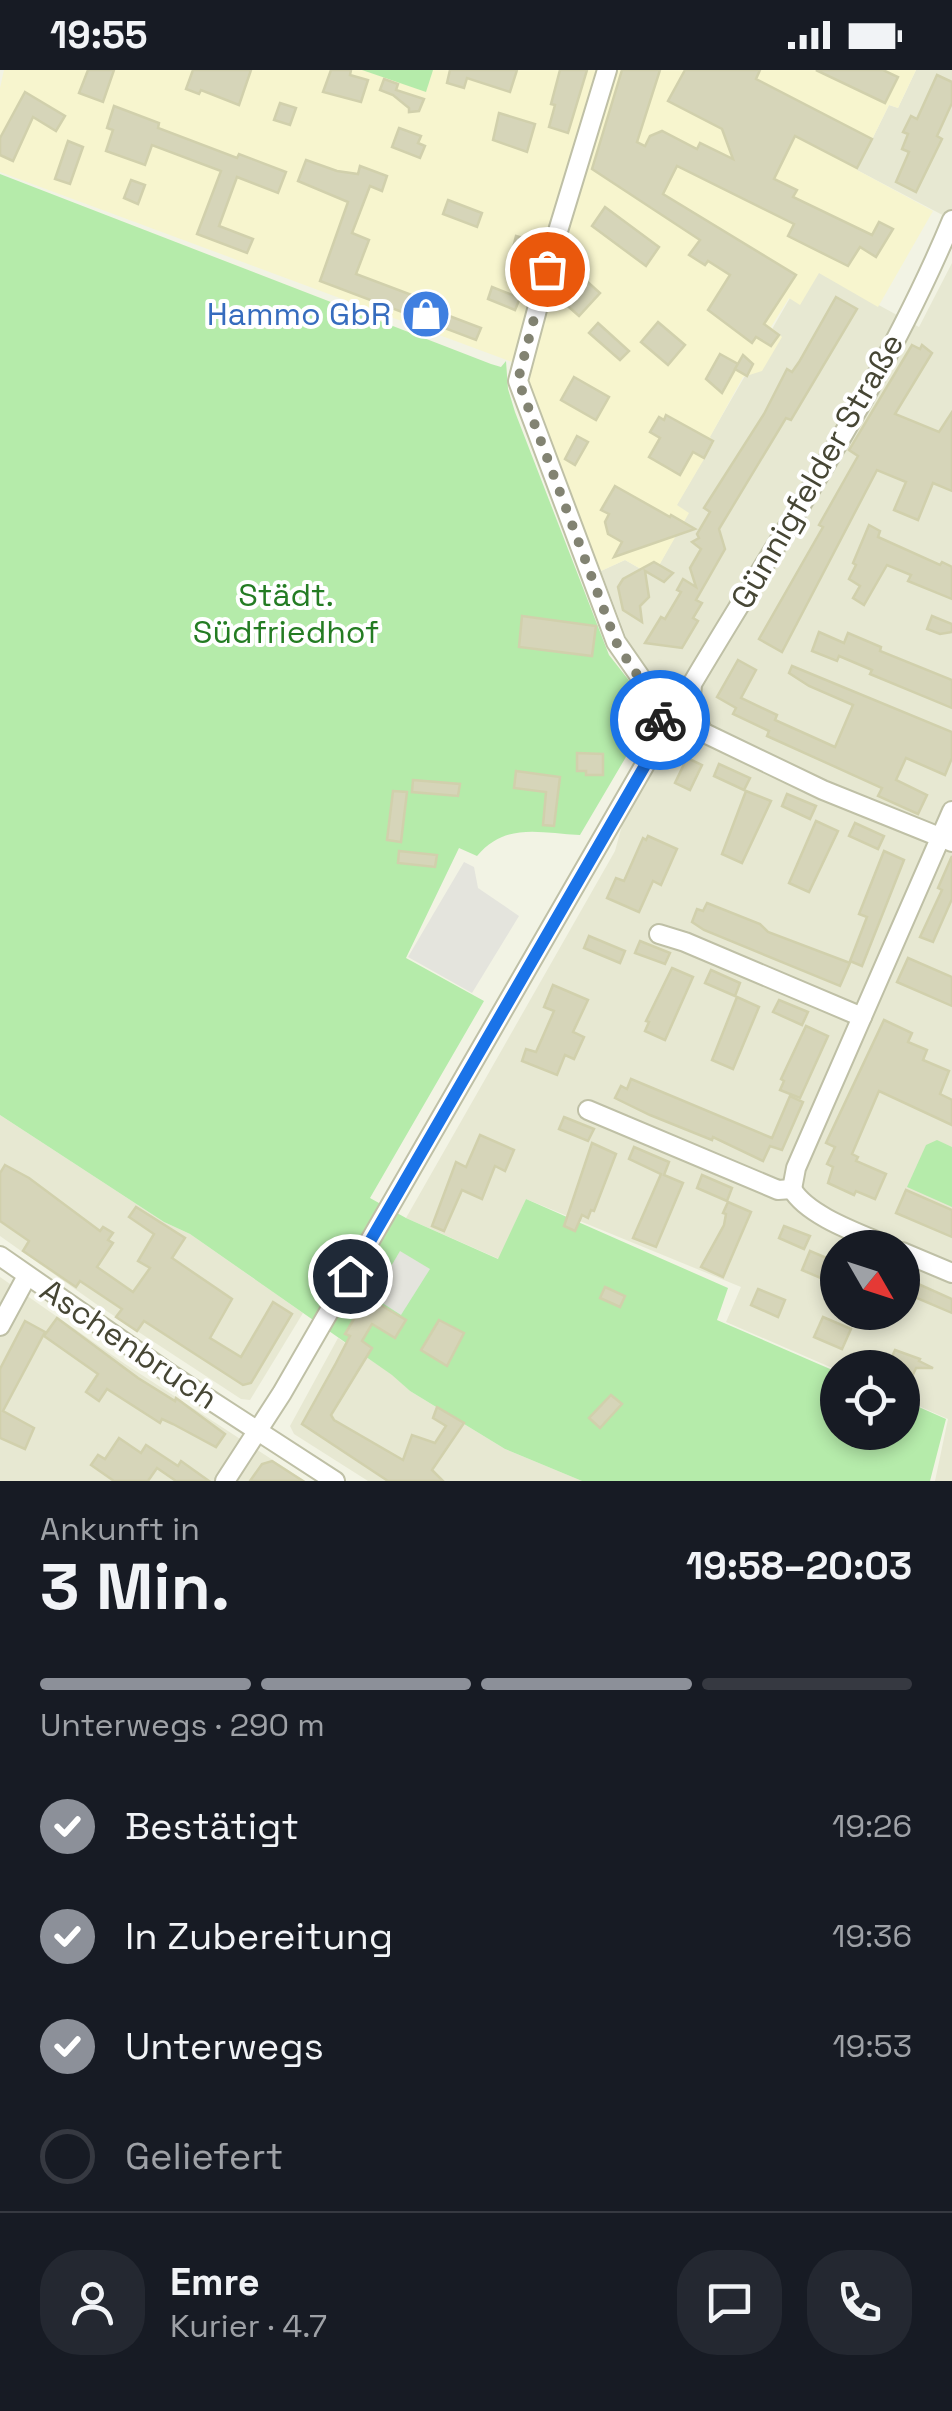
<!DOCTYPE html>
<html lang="de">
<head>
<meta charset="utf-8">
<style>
	:root { --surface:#171b24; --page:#242831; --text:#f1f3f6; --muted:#9ea1a6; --line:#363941; --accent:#8c9099 }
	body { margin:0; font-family:"Space Grotesk",sans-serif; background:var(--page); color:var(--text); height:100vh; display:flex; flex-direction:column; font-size:38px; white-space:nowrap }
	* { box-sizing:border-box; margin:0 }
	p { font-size:32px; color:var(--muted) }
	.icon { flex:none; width:55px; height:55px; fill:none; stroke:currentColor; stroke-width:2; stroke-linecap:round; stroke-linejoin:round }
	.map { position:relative; height:1411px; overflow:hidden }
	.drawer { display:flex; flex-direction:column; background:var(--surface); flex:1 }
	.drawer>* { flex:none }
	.needle { width:65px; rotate:129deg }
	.fabs { position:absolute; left:820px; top:1160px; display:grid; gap:20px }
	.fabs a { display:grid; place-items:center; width:100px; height:100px; border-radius:50%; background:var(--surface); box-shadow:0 5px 15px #0003; font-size:50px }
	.pin { position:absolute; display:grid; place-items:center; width:85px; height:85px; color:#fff; margin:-42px; border:5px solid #fff; border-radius:50%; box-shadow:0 2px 10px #0007 }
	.courier { position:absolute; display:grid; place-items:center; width:100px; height:100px; margin:-50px; border:8px solid #1a73e8; border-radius:50%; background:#fff; color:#222; box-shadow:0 2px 12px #0007 }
	.head em { font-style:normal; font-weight:800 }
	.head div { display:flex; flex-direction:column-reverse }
	.head { display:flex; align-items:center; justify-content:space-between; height:170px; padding:0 40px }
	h1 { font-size:65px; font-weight:800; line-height:75px }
	.bar { display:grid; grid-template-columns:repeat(4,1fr); gap:15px 10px; align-content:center; height:120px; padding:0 40px }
	.bar i { height:12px; border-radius:8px; background:var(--line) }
	.bar .selected { background:var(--accent) }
	.bar p { grid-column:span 4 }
	.line { display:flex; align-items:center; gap:25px; padding:0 40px; border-top:2px solid var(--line) }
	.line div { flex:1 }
	.round { display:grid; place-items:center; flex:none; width:105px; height:105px; border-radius:40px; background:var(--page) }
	ol { padding:0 40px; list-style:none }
	li { display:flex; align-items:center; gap:30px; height:110px }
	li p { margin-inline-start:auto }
	li .icon { padding:10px; border-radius:50%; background:var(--accent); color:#fff; stroke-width:4 }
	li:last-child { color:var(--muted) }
	li i { width:55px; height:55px; border:5px solid var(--line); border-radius:50% }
	.status { display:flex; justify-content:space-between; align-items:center; height:70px; padding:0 50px; background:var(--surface); direction:ltr }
	.status svg { height:28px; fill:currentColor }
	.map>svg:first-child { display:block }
	.residential { fill:#e7e8d2; fill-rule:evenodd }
	.commercial { fill:#f7f5ce }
	.green { fill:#b5ebaa }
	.parking { fill:#e4e4dd }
	.building { fill:#d6d5b9; stroke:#d1d0ac; stroke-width:2.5 }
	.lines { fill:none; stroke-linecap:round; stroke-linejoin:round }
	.minor-casing { stroke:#bfc0a6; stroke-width:22 }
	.minor { stroke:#fff; stroke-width:18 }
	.done { stroke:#828372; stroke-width:10; stroke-dasharray:0 18 }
	.route { stroke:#1a73e8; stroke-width:12 }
	.labels { text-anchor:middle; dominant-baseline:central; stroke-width:8; stroke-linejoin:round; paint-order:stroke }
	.shop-label { font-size:32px; fill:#366cbe; stroke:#fff; text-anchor:end }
	.street-label { font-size:32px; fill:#464634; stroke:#fff }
	.park-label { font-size:32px; fill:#247c23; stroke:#fff }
</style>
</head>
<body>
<div class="status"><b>19:55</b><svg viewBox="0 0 49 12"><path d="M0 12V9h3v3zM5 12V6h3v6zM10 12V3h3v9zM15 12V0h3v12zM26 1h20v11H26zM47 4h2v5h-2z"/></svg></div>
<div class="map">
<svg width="952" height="1411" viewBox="0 0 952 1411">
	<rect width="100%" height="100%" fill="#f2f3e4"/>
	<g class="residential">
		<path d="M916 0H952V150L857 100 889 35 898 38Z"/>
		<path d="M952 193V1411H935L948 1349 903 1329 902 1298H838L837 1300 726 1252 741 1217 526 1129 499 1189 406 1148 615 781 654 640 601 501 625 490 653 506 688 443 676 436 713 373 709 368 790 228 800 234 818 202 919 257ZM838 1178H902V1242H838Z"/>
		<path d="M0 1045 164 1152 190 1164 303 1243 250 1330 241 1329 99 1236 0 1166Z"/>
		<path d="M0 1207 125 1294 305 1411H0Z"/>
		<path d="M338 1268 393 1305 410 1321 505 1379 582 1411H368L294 1364 290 1356Z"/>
	</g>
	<path class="commercial" d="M4 0H916L898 38 889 35 857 100 933 141 878 237 819 203 800 235 789 228 771 257 782 267 762 301 743 307 710 367 714 372 677 435 689 443 653 506 625 490 601 501 523 321V296L0 102V18Z"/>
	<g class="green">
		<path d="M362 0H433L426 22Z"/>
		<path d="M0 104 491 294 501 297 506 291 508 319 515 342 609 585 653 641 580 765C539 763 506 752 477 786L459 778 406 888 484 931 370 1128 406 1148 498 1189 526 1129 728 1218 717 1250 837 1302 838 1362H902L903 1330 946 1349 930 1411H582L505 1379 410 1321 392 1305 190 1164 164 1152 0 1045Z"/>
		<path d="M937 1070 952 1077V1137L907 1117 926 1075Z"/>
	</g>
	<g class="parking">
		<path d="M464 792 474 797 478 818 519 846 472 923 408 887Z"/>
		<path d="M400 1181 430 1199 401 1245 373 1227Z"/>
	</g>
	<g class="building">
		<path d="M88 0H114L103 32 79 23Z"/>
		<path d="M193 0H251L239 35 201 20 199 24 186 19Z"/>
		<path d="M331 0H351L350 5 368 10 361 32 323 22Z"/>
		<path d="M450 0H517L510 22 467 8 464 18 447 13Z"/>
		<path d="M560 0H587L568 63 549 57 555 35 551 34Z"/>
		<path d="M622 0H660L637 72 645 76 650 66 662 61 697 79 700 73 733 89 722 59 668 31 685 0H760L756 9 872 69 857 98 795 66 774 109 797 120 793 127 872 165 879 152 893 159 876 187 860 177 848 196 788 166 794 154 677 96 663 124 796 205 764 254 779 265 771 276 756 267 752 273 708 240 730 205 708 191 705 195 689 185 700 170 592 99Z"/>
		<path d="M816 0H883L898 7 885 33Z"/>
		<path d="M937 5 952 12V33L937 66 942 69 916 122 896 112 909 82 902 79 908 64 903 62 911 46 917 49Z"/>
		<path d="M384 9 398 14 396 20 424 29 419 41 409 42V38L393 25 380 20Z"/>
		<path d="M25 22 65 46 56 61 33 47 13 91 0 85V68Z"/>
		<path d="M280 33 296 38 290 55 274 50Z"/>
		<path d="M114 36 159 53 158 58 237 88 239 84 286 102 278 123 237 107 219 156 253 169 247 183 197 164 221 101 152 75 145 95 106 81 113 60 107 58Z"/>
		<path d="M499 43 535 54 527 82 493 70Z"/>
		<path d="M399 58 421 66 418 73 425 76 420 88 392 77Z"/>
		<path d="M68 71 83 77 70 114 55 109Z"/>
		<path d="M306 90 337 101 358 104 360 96 387 106 382 121 370 116 352 163 369 170 356 204 425 230 423 236 481 258 476 270 320 211 348 132 298 111Z"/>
		<path d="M131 110 145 115 138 134 124 128Z"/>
		<path d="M448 130 482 143 477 157 443 144Z"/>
		<path d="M605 137 659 177 646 196 592 156Z"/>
		<path d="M516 166 537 172 528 203 508 197Z"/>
		<path d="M581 206 600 223 579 246 561 230Z"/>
		<path d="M492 217 520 228 515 240 488 229Z"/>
		<path d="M836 227 857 239 791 350 786 348 719 459 725 479 696 530 702 533 693 548 698 551 682 578 645 573 661 547 665 549 681 522 677 520 683 509 696 517 690 498 701 479 692 472 699 468 697 464 710 442 704 438 764 344 787 299 792 302 799 292Z"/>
		<path d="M658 252 685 275 668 295 641 272Z"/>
		<path d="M598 253 629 281 620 290 589 263Z"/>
		<path d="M912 275 920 279 922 275 932 283 895 344 939 362 952 342V421L933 413 918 450 894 440 906 412 877 400 782 582 759 569 823 457 819 455 858 386 849 380Z"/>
		<path d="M720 284 738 294 722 323 706 309Z"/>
		<path d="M743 285 753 294 747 306 735 299Z"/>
		<path d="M574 307 609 327 596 350 561 330Z"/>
		<path d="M666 345 713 371 704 388 693 382 680 405 649 387 660 368 650 362 659 347 664 350Z"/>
		<path d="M577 366 588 372 575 395 565 389Z"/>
		<path d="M615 416 670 447 671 445 695 459 614 487 622 472 608 464 605 452 609 444 601 440Z"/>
		<path d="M869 455 880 461 878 467 940 495 942 492 952 497V529L908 511 911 505 887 495 864 535 853 528 860 516 849 509 856 495 853 493Z"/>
		<path d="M654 492 673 503 664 512 645 501 649 527 640 536 642 552 623 540 618 517 623 509Z"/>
		<path d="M522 546 596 556 592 586 519 577Z"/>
		<path d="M932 546 952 554V562L940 564 927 559Z"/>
		<path d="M819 562 844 573 848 563 881 577 880 581 952 610V638L870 604 872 600 839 586 837 591 812 581Z"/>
		<path d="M738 590 756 600 741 628 777 645 775 650 835 677 853 635 809 616 789 603 792 596 952 662V688L945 705 906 688 896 710 927 725 918 744 878 726 882 718 767 666 769 661 733 644 736 638 717 627Z"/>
		<path d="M577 683 603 684V705H586V701H577Z"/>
		<path d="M687 688 702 695 690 720 675 713Z"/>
		<path d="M719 694 750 708 744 720 714 706Z"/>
		<path d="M516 701 560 707 554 756 543 755 546 722 514 718Z"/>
		<path d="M413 710 460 714 458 726 412 722Z"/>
		<path d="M393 721 407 722 401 772 387 770Z"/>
		<path d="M746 721 771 731 742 793 722 784Z"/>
		<path d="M787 724 816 736 810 749 782 736Z"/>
		<path d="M816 751 838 761 809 822 789 813Z"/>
		<path d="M855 753 884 766 878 779 849 766Z"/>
		<path d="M648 766 677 779 661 815 653 811 639 842 607 828 616 808 624 811 643 768 646 770Z"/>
		<path d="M399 781 437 785 435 797 398 793Z"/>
		<path d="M884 781 904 790 862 896 850 891 867 847 859 844Z"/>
		<path d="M952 786V829L933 872 920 867 942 820 938 818Z"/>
		<path d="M707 833 760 854 768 862 850 893 840 916 704 860 692 852 697 839 703 841Z"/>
		<path d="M589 866 625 881 620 893 584 878Z"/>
		<path d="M640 871 670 883 665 894 635 883Z"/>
		<path d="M908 888 952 907V936L897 912Z"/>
		<path d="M672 898 693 907 665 970 645 961 649 952 646 951Z"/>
		<path d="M711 900 740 913 735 926 705 913Z"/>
		<path d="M553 915 588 930 573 962 584 967 574 989 565 985 557 1005 522 991 526 979 536 982 554 941 544 937Z"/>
		<path d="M737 927 759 937 733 999 712 990Z"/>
		<path d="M779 930 808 942 802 955 773 942Z"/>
		<path d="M884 950 912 963 908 972 927 980 923 990 949 1001 940 1024 952 1030V1055L879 1021 852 1084 858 1087 856 1091 886 1104 875 1129 856 1121 854 1125 828 1113 833 1097 827 1094 835 1077 826 1073Z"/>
		<path d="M806 956 828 966 800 1028 780 1020 784 1011 781 1009Z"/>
		<path d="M631 1009 772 1068 790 1026 803 1032 782 1080 770 1076 763 1091 713 1067 712 1070 650 1045 615 1028 621 1016 627 1019Z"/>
		<path d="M564 1047 594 1059 588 1071 559 1059Z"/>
		<path d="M480 1065 514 1080 505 1101 495 1096 482 1129 462 1120 444 1161 432 1156 456 1092 466 1097Z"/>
		<path d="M592 1073 616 1084 594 1141 591 1140 588 1148 582 1145 575 1161 564 1156Z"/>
		<path d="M634 1077 669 1092 664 1105 683 1113 656 1177 633 1168 661 1104 629 1089Z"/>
		<path d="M5 1095 29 1108 100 1161 103 1157 113 1163 108 1170 113 1173 97 1197 133 1222 150 1198 138 1191 154 1164 129 1147 136 1137 185 1168 172 1188 232 1229 210 1268 241 1287 273 1232 292 1244 251 1313 243 1315 144 1251 137 1261 116 1247 122 1239 80 1211 76 1217 23 1181 29 1171 0 1151V1103Z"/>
		<path d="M702 1105 732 1118 727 1131 697 1118Z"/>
		<path d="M906 1120 952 1140V1167L896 1143Z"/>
		<path d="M728 1132 751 1142 723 1207 701 1197 724 1155 726 1144 723 1143Z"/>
		<path d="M784 1156 810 1166 804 1179 779 1168Z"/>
		<path d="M810 1181 836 1192 828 1211 802 1200Z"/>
		<path d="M916 1213 952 1229V1243L910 1225Z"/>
		<path d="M605 1217 625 1226 620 1237 600 1228Z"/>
		<path d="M758 1219 785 1230 778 1247 751 1235Z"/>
		<path d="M367 1227 406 1250 395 1268 372 1254 362 1271 372 1278 331 1345 334 1350 403 1390 412 1365 435 1373 446 1356 433 1348 437 1337 464 1353 432 1400 443 1411H388L302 1354 336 1293 350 1266 345 1264Z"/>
		<path d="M823 1247 851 1259 842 1279 814 1267Z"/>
		<path d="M57 1248 138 1308 175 1331 176 1328 225 1364 216 1377 173 1354 162 1349 160 1353 107 1319 99 1331 86 1322 98 1304 44 1266Z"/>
		<path d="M439 1250 464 1263 447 1296 421 1280Z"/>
		<path d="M25 1251 45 1262 3 1341 34 1358 25 1379 0 1368V1299Z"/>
		<path d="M895 1280 920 1289 919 1291 933 1298H916L912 1307 902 1303V1298H887Z"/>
		<path d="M611 1325 622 1334 600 1358 589 1348Z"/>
		<path d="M119 1368 141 1383 146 1375 178 1396 181 1391 209 1411H176L157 1398 148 1411H114L91 1395 98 1385 105 1389Z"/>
		<path d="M272 1391 303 1411H250L262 1394Z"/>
	</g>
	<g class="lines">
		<g class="minor-casing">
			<g id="minor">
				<path d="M607 0 558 161 518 311 616 572 659 634"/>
				<path d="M692 657 823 720 952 772"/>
				<path d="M702 661 691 629 692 614C782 462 884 314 952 150"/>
				<path d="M662 665 658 641 662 630 692 614"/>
				<path d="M659 864 685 872 862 947"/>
				<path d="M588 1040 778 1120 792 1119"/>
				<path d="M792 1119 796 1098 952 741"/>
				<path d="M792 1119C808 1147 864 1165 893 1178"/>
				<path d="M902 1182 952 1203"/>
				<path d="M0 1186 173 1306 335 1411"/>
				<path d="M0 1256 27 1206"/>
				<path d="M225 1411 282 1323 662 665 670 659 689 656 695 647"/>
			</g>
		</g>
		<use href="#minor" class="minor"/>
	</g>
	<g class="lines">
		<path class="done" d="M547 199 518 310 616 572 634 601 655 624 660 650"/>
		<path class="route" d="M350 1206 662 666 660 650"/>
	</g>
	<defs>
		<g id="shop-disc" transform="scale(2.5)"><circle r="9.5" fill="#3f7fe0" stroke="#fff"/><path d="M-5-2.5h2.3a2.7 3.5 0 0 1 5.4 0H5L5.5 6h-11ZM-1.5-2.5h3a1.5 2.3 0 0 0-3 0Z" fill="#fff"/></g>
	</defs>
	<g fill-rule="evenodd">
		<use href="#shop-disc" x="426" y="244"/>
	</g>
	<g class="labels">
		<g class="shop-label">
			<text x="391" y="244">Hammo GbR</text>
		</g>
		<g class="street-label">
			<text transform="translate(817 401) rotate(-60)">Günnigfelder Straße</text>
			<text transform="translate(129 1274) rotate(34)">Aschenbruch</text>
		</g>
		<g class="park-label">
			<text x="286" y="525">Städt.<tspan x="286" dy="37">Südfriedhof</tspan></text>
		</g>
	</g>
</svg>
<div class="fabs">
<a><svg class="needle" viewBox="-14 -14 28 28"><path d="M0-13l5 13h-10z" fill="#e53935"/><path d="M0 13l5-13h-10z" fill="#9ea1a6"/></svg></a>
<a><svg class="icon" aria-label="locate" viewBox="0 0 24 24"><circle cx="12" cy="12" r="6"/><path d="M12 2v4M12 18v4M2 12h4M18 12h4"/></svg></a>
</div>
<div class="pin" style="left:547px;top:199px;background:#ea580c"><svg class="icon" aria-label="bag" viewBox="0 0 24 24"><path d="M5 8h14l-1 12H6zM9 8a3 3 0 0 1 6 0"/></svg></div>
<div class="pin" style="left:350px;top:1206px;background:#1f2937"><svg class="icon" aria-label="home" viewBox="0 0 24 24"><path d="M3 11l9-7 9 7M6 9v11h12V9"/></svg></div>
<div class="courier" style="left:660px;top:650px"><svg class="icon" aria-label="bike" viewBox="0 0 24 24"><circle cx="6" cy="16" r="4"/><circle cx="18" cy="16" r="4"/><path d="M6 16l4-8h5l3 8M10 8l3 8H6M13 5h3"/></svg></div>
</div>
<section class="drawer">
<div class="head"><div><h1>3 Min.</h1><p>Ankunft in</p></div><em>19:58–20:03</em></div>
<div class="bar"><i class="selected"></i><i class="selected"></i><i class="selected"></i><i></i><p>Unterwegs · 290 m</p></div>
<ol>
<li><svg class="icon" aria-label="check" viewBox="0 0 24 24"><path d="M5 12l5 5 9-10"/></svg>Bestätigt<p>19:26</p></li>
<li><svg class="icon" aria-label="check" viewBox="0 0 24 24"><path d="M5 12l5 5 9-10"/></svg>In Zubereitung<p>19:36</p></li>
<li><svg class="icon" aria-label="check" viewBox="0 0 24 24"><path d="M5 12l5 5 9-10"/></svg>Unterwegs<p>19:53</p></li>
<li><i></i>Geliefert</li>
</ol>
<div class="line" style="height:180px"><a class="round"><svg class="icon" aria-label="person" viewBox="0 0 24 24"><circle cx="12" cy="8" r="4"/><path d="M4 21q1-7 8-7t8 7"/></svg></a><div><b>Emre</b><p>Kurier · 4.7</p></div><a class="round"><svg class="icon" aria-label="chat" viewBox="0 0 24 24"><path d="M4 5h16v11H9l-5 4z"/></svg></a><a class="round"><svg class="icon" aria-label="phone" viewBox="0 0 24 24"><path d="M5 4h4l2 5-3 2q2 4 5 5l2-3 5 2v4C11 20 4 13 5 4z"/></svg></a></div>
</section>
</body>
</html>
